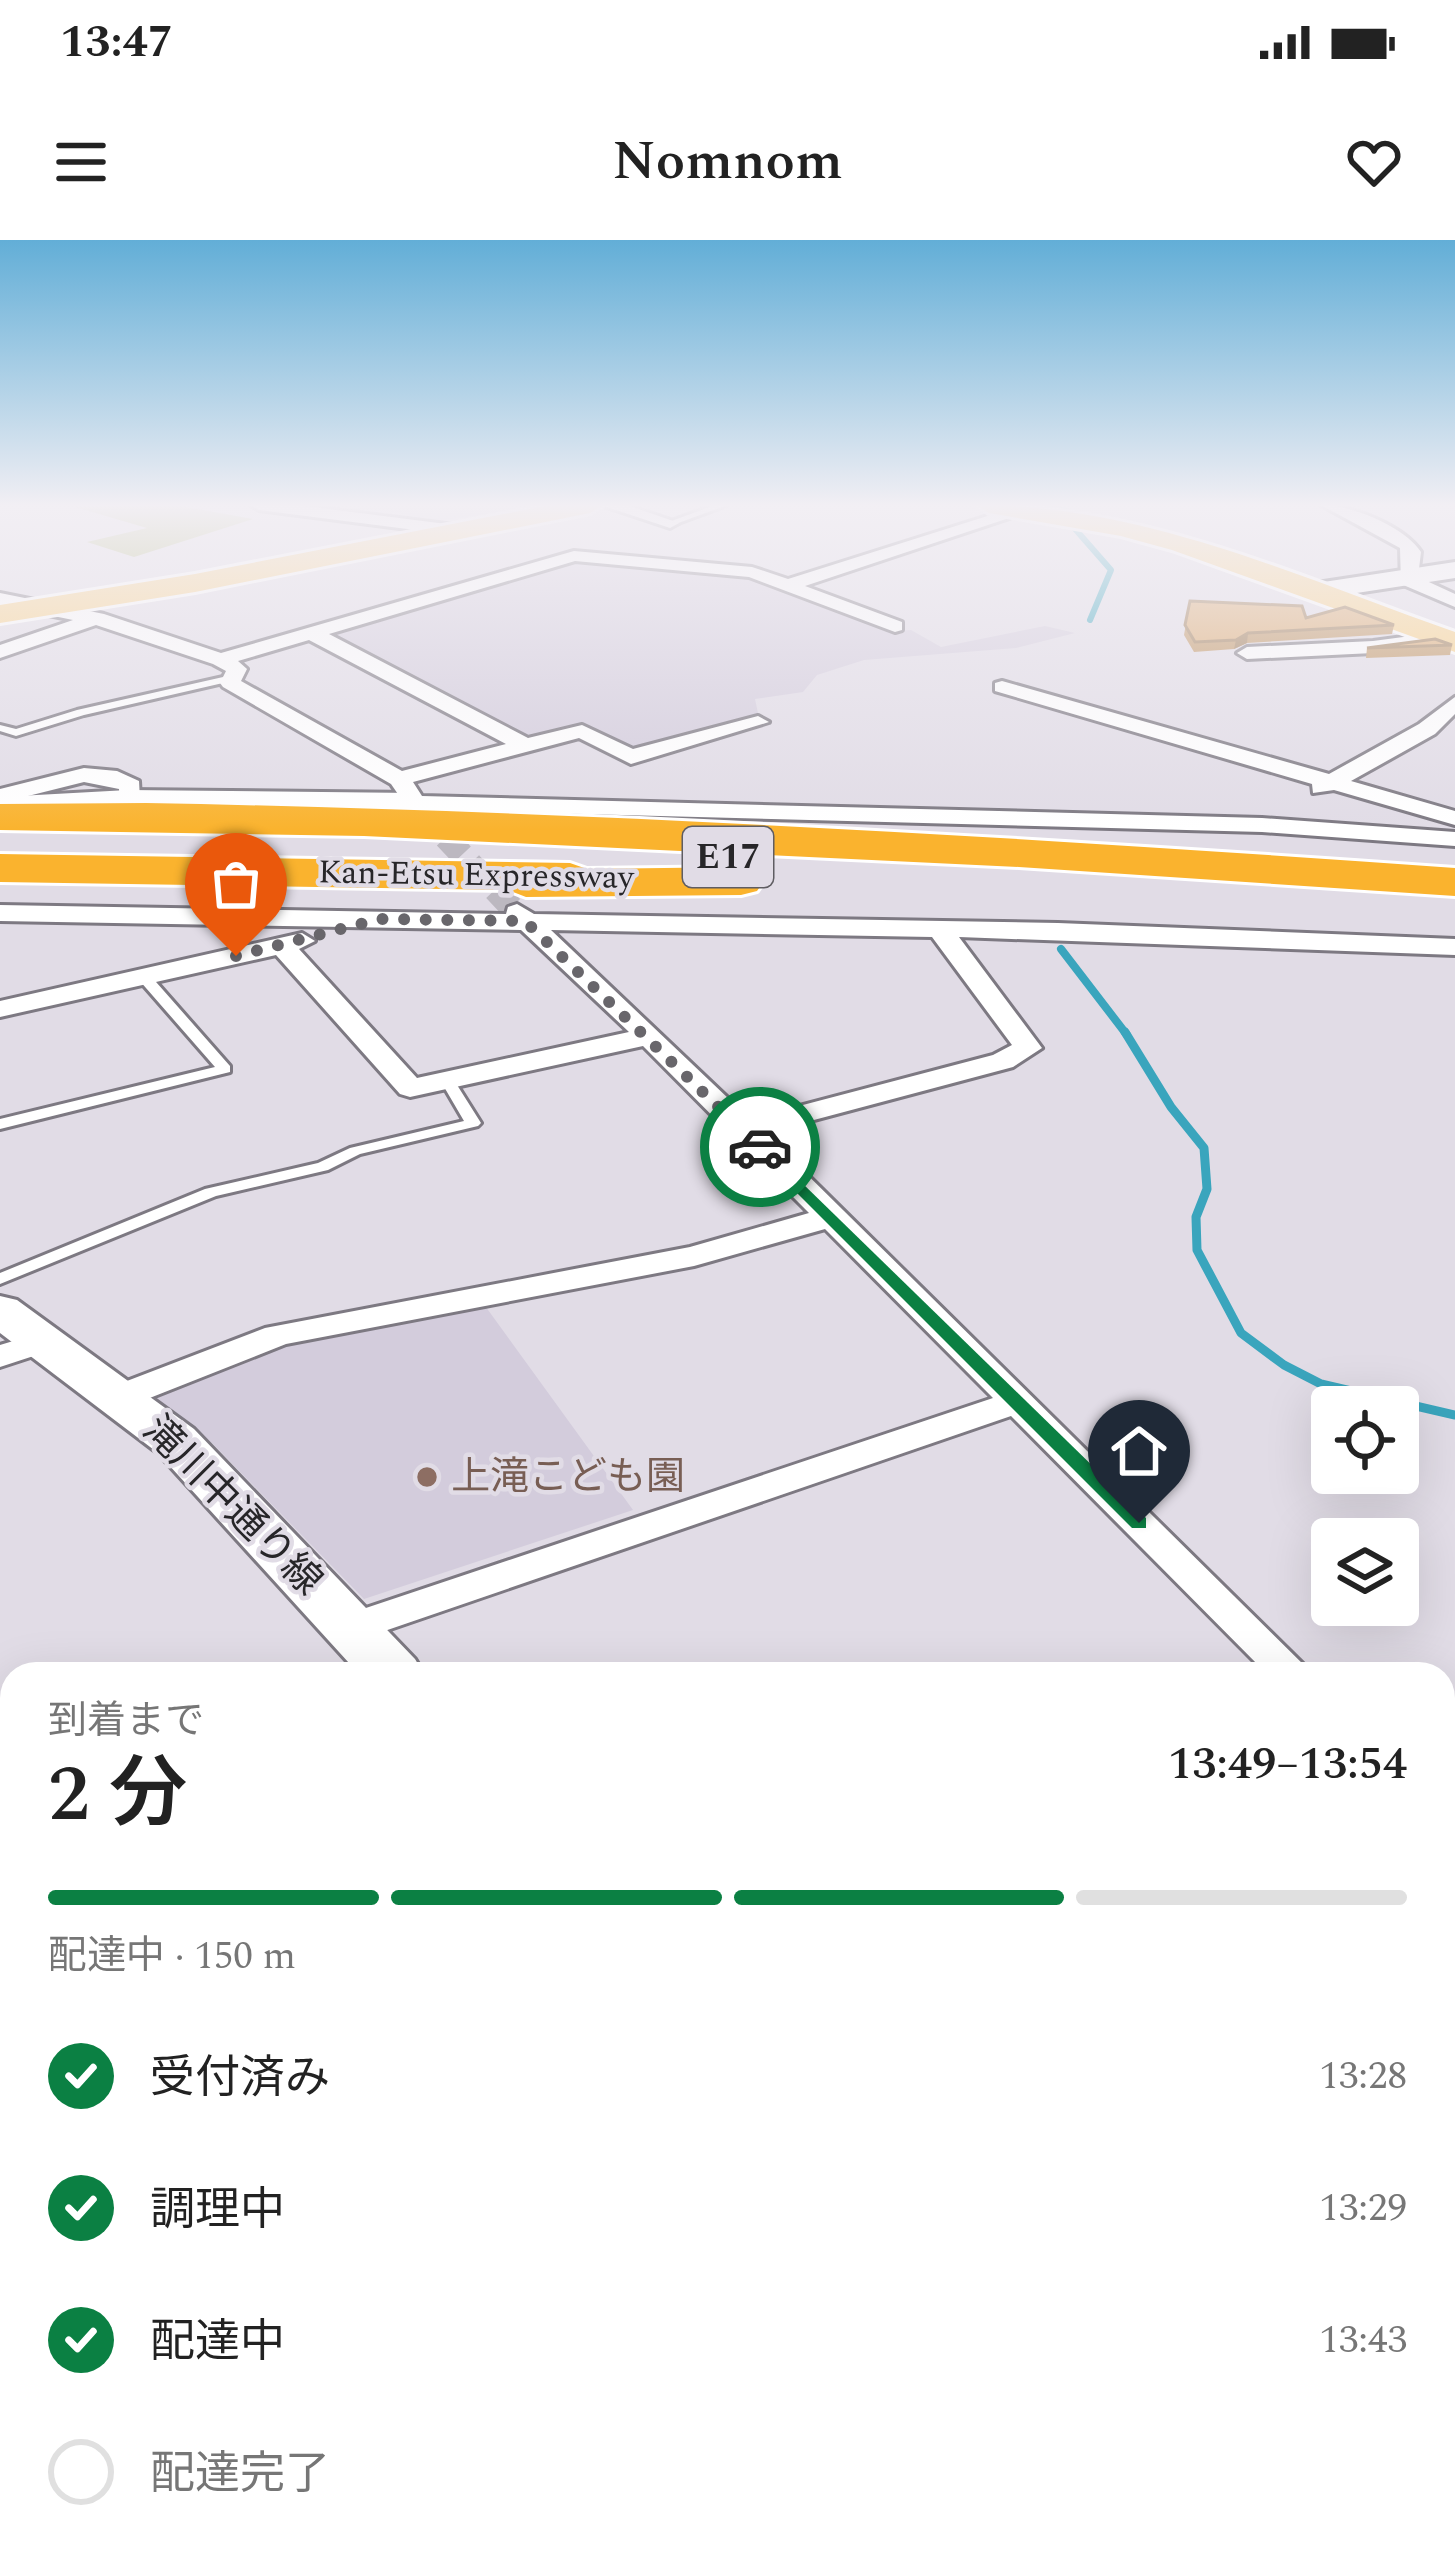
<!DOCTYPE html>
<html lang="ja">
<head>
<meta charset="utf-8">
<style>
	:root { --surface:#fff; --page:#f6f6f6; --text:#222; --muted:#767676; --line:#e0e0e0; --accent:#0b8043 }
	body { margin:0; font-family:Spectral,"Noto Sans JP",serif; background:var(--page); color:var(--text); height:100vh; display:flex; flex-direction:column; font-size:45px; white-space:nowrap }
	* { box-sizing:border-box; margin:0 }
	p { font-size:39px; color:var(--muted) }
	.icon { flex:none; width:66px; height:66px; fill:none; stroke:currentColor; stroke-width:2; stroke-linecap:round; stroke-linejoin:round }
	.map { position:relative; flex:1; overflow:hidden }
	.drawer { position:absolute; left:0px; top:1422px; width:1455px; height:903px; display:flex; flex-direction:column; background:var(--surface); border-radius:36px 36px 0 0; box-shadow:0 12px 48px #0002 }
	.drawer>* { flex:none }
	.fabs { position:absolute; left:1311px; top:1146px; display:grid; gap:24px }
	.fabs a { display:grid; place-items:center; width:108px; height:108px; border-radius:12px; background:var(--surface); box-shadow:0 12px 48px #0002; font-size:60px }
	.pin { position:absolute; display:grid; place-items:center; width:102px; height:102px; color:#fff; margin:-123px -51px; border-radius:50% 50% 50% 0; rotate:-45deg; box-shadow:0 0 12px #0007 }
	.pin .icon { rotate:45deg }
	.courier { position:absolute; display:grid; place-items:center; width:120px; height:120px; margin:-60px; border:9px solid #0b8043; border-radius:50%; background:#fff; color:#222; box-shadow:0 3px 15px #0007 }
	.headline em { font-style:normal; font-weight:600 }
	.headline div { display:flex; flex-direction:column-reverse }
	.headline { display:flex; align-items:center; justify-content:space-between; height:204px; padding:0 48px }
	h1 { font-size:78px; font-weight:600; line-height:90px }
	.bar { display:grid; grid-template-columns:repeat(4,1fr); gap:18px 12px; align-content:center; height:144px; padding:0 48px }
	.bar i { height:15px; border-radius:9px; background:var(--line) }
	.bar .on { background:var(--accent) }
	.bar p { grid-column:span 4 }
	ol { padding:0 48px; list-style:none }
	li { display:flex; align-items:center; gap:36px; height:132px }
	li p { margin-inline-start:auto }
	li .icon { padding:12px; border-radius:50%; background:var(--accent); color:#fff; stroke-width:4 }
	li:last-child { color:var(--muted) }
	li i { width:66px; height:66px; border:6px solid var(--line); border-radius:50% }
	.status { display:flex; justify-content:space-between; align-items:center; height:84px; padding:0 60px; background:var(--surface); direction:ltr }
	.status svg { height:33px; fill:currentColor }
	header { display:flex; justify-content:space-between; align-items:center; height:156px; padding:0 48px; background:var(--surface); font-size:54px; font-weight:600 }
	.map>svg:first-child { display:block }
	.built { fill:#d3ccdc }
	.green { fill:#acb46f }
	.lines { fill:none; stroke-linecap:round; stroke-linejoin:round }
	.stream-far2 { stroke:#3aa5bd; stroke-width:6 }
	.stream-far1 { stroke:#3aa5bd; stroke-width:8 }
	.stream { stroke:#3aa5bd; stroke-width:9 }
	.street-tunnel { stroke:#bcb8c0; stroke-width:24; stroke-dasharray:24 12; stroke-linecap:butt }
	.lane-casing { stroke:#7d7982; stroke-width:6 }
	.street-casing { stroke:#7d7982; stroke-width:6 }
	.secondary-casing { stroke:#7d7982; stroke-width:6 }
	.primary-casing { stroke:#fff; stroke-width:6 }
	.highway-casing { stroke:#fff; stroke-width:6 }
	.lane { fill:#fff; fill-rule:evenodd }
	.street { fill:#fff; fill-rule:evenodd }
	.secondary { fill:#fff; fill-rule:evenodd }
	.primary { fill:#fcd182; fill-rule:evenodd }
	.highway { fill:#fab32e; fill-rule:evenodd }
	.wall { fill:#bd8f59 }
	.shaded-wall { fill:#9a7449 }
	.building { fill:#dca668; stroke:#9a7449; stroke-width:3 }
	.route { fill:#0b8043 }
	.done { stroke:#68666b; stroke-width:12; stroke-dasharray:0 21.6 }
	.education-dot { fill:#8d6e63; stroke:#e1dce6; stroke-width:4.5 }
	.labels { text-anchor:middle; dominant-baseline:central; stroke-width:9; stroke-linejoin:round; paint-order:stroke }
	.far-street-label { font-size:33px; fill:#272629; stroke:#e1dce6 }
	.shield { fill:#e1dce6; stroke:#5f5d62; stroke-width:3 }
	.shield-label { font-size:36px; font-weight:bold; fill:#272629 }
	.education-label { font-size:39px; fill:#785e54; stroke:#e1dce6; text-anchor:start }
	.street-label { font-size:39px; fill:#272629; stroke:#e1dce6 }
</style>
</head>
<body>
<div class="status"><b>13:47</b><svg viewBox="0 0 49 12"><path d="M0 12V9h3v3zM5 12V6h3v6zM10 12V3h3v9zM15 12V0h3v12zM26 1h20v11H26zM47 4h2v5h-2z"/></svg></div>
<header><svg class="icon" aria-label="menu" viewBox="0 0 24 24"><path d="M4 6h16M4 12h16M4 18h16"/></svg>Nomnom<svg class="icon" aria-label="heart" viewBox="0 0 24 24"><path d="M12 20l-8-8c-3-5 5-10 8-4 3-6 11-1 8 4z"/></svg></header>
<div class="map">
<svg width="1455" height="2323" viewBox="0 0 1455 2323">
	<rect width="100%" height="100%" fill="#e1dce6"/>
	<g class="built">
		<path d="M291 265H547L438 281 393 272Z"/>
		<path d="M592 319 684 333H741L896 391 911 390 941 407 1045 386 1075 393 1016 408 864 420 817 435 803 452 755 459 759 478 640 512 584 487 521 499 333 399 338 392 565 320Z"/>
		<path d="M483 1063 633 1270 364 1359 213 1204 147 1153 279 1101Z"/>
	</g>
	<path class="green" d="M175 265 253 279 134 317 87 302 147 288 75 267Z"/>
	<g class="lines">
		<path class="stream-far2" d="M1048 265 1069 272V282L1111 330 1090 380"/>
		<path class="stream-far1" d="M1061 709 1127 795"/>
		<path class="stream" d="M1125 792 1171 867 1204 908 1207 949 1196 977 1197 1010 1241 1093 1284 1125 1321 1144 1455 1175"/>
		<path class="street-tunnel" d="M421 571 514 670"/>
		<g class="lane-casing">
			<g id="lane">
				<path d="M715 265H727L673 285 666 283Z"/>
				<path d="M232 435 236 436V440L84 475 16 496 0 491V485L16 489 77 470Z"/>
				<path d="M144 733 149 734 230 826V832L0 889V879L215 827 139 740V734Z"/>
				<path d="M447 836 452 837 481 883 478 886 360 914 328 930 216 956 0 1044V1033L205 949 318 923 350 908 464 881 440 840Z"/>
			</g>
		</g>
		<g class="street-casing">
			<g id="street">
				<path d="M251 265H297L462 286 471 291 462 296 259 270Z"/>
				<path d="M601 265H627L679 283 670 288Z"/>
				<path d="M1321 265C1351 265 1404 286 1421 312L1418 337 1455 354V367L1401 344 1400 308Z"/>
				<path d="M1019 266 1033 270 805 346 902 382V390L895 392 749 337 575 321 329 394 528 498 582 485 633 509 758 476 769 482 631 524 579 498 413 542 422 556 1262 578 1455 592V606L1262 592 432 570 421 578 413 576 391 544 223 447 220 443 226 431 213 424 96 385 0 418V405L73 380 0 365V353L104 374 221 413 574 311 752 327 788 339ZM309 400 506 504 402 531 241 441 247 429 238 421Z"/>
				<path d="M1441 392 1448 394V402L1373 413 1247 419 1237 413 1247 407 1373 401Z"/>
				<path d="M1002 441 1329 534 1419 484 1455 457V474L1435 494 1351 541 1455 571V585L1334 550 1313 553 1312 544 995 451V443Z"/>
				<path d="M84 528 117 531 139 541 140 560 128 567 120 565 119 549 84 542 0 563V549Z"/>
				<path d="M517 664 534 674 1058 683 1455 699V715L959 697 1042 808 1013 827 765 893 1313 1434H1267L1011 1176 367 1397 353 1401 339 1397 333 1387 339 1377 993 1158 825 989 694 1026 286 1104 132 1165H106L101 1157 106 1149 265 1088 690 1007 809 973 643 806 410 857 400 854 276 715 0 777V761L302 693 315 701 299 709 417 838 629 792 521 690 0 681V665L506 674 508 667ZM551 690 932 697 1012 805 993 815 750 879Z"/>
				<path d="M43 1092 55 1095 60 1102 55 1109 0 1127V1105Z"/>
				<path d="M1443 1567 1455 1570V1614L1443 1610Z"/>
				<path d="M1455 1706V1747L1443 1751V1710Z"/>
				<path d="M12 1769V1812L0 1816V1773Z"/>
				<path d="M507 2313H569L565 2323H503Z"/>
			</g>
		</g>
		<g class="secondary-casing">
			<g id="secondary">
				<path d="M1455 322V338L1317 359 1304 351 1317 343Z"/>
				<path d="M128 550 414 553 430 563 414 573 128 570 0 577V557Z"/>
				<path d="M0 1056 17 1060 194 1189 415 1419 424 1434H359L158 1213 0 1093Z"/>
				<path d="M1101 2313H1190L1194 2323H1105Z"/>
			</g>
		</g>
		<g class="primary-casing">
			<g id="primary">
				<path d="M550 265H603L590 273 195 352 0 383V365L195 334Z"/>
				<path d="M976 265C1144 265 1299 337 1455 392V412L1172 310 1121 296 989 273Z"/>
			</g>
		</g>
		<g class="highway-casing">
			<g id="highway">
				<path d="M146 563C582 571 1020 597 1455 628V656L1019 627 364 596 0 590V564Z"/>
				<path d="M0 614 570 623 587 629 741 627 757 631 764 641 757 651 741 655 526 657 508 650 0 642Z"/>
			</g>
		</g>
		<use href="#lane" class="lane"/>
		<use href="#street" class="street"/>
		<use href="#secondary" class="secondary"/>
		<use href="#primary" class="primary"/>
		<use href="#highway" class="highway"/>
	</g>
	<g class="wall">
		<path d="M1190 361 1306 378 1394 385 1392 394 1247 403 1234 409 1194 412 1184 395Z"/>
		<path d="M1452 405 1450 415 1366 418 1367 408Z"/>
	</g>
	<path class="shaded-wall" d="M1248 393 1247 403 1234 409 1236 400Z"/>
	<g class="building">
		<path d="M1190 361 1302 366 1306 378 1345 367 1394 385 1248 393 1236 400 1195 402 1185 385Z"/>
		<path d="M1435 399 1452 405 1367 408Z"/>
	</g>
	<linearGradient id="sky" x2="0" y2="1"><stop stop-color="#62aed7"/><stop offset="0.45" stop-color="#f2eff4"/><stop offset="1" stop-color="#f2eff4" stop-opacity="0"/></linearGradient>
	<rect width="1455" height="590" fill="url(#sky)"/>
	<path class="route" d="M760 902 1146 1278V1288H1132L755 911V904Z"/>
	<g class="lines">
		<path class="done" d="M236 716 380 679 525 681 760 907"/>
	</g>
	<circle class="education-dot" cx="427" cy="1237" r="12"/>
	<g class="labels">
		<g class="far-street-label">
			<text transform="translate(476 635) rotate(1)">Kan-Etsu Expressway</text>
		</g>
		<rect class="shield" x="683" y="587" width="90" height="60" rx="9"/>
		<g class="shield-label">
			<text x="728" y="617">E17</text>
		</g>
		<g class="education-label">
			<text x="451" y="1237">上滝こども園</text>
		</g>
		<g class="street-label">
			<text transform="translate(232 1266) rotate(45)">滝川中通り線</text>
		</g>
	</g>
</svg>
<div class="fabs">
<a><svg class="icon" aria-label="locate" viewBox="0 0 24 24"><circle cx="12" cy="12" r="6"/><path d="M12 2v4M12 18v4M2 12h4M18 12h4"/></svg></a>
<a><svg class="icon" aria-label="layers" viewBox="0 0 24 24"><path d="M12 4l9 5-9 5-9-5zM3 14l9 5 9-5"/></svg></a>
</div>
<div class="pin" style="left:236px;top:716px;background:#ea580c"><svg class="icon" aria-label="bag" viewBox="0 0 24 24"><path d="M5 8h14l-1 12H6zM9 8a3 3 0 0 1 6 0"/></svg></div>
<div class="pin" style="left:1139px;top:1283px;background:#1f2937"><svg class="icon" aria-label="home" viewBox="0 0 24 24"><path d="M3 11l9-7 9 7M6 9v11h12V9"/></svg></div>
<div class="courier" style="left:760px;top:907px"><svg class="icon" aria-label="car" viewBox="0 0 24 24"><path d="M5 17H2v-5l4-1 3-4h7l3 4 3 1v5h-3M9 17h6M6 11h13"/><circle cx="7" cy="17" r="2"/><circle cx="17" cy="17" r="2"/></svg></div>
<section class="drawer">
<div class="headline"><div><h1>2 分</h1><p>到着まで</p></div><em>13:49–13:54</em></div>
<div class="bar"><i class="on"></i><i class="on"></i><i class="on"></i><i></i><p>配達中 · 150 m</p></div>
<ol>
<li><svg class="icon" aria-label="check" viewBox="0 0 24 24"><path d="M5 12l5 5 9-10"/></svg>受付済み<p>13:28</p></li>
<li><svg class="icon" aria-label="check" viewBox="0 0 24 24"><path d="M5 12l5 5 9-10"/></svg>調理中<p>13:29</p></li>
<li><svg class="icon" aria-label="check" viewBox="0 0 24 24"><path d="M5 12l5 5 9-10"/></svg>配達中<p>13:43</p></li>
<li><i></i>配達完了</li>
</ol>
</section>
</div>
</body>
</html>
